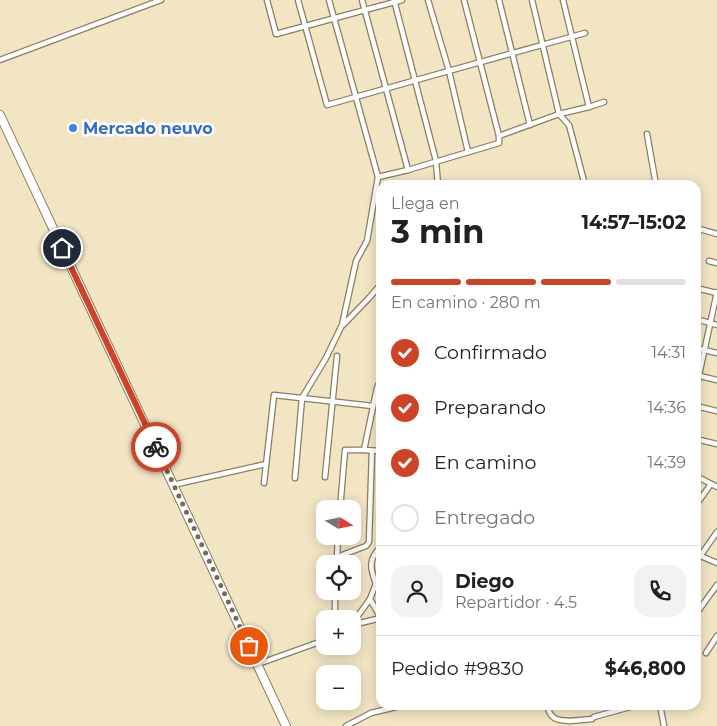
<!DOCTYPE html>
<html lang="es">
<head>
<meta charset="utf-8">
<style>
	:root { --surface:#fff; --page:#f2f2f2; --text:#202124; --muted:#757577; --line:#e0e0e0; --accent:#ce4326 }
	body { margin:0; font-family:Montserrat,sans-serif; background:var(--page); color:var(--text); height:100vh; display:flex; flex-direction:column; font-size:19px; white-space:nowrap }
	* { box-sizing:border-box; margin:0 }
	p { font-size:16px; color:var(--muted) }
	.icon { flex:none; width:28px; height:28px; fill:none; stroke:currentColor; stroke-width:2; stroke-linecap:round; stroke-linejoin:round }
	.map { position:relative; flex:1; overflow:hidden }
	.panel { position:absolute; left:376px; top:180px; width:325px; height:530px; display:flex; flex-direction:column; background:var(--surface); border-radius:15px; box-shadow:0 2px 12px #0003 }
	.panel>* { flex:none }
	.needle { width:32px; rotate:100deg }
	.buttons { position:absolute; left:316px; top:500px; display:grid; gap:10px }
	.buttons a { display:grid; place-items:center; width:45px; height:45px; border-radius:10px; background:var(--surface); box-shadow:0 2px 12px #0003; font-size:25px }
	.pin { position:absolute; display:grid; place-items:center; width:42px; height:42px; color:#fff; margin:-21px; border:2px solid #fff; border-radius:50%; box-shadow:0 1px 5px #0007 }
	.courier { position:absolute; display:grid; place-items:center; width:50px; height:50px; margin:-25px; border:4px solid #ce4326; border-radius:50%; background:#fff; color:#222; box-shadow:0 1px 6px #0007 }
	.headline em { font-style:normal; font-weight:700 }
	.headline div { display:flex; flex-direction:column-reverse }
	.headline { display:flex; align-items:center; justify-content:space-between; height:85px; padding:0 15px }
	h1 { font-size:32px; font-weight:700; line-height:38px }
	.bar { display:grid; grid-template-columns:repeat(4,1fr); gap:8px 5px; align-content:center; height:60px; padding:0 15px }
	.bar i { height:6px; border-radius:4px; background:var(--line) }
	.bar .current { background:var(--accent) }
	.bar p { grid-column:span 4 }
	.line { display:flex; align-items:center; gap:12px; padding:0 15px; border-top:1px solid var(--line) }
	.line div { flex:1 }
	.round { display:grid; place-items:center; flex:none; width:52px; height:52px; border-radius:15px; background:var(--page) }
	ol { padding:0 15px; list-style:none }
	li { display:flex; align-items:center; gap:15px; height:55px }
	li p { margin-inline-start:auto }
	li .icon { padding:5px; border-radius:50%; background:var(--accent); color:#fff; stroke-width:4 }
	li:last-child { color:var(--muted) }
	li i { width:28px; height:28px; border:2px solid var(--line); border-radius:50% }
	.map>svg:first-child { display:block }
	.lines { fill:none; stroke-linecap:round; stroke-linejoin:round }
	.street-casing { stroke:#8a7e60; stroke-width:7 }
	.highway-casing { stroke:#8a7e60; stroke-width:10 }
	.street { stroke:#fff; stroke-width:4.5 }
	.highway { stroke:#fff; stroke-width:8 }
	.done { stroke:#736b57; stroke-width:5; stroke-dasharray:0 9 }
	.route { stroke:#ce4326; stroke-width:6 }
	.shop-dot { fill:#3f7fe0; stroke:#fff; stroke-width:2 }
	.labels { text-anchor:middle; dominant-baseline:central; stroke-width:5; stroke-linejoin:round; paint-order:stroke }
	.shop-label { font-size:16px; font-weight:bold; fill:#366cbe; stroke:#fff; text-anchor:start }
</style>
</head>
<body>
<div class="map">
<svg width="717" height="726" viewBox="0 0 717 726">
	<rect width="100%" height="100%" fill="#f2e5c4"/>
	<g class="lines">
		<g class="street-casing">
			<g id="street">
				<path d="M267 0 276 34 402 0"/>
				<path d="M298 0 327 105 585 33"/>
				<path d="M362 0 408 170"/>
				<path d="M394 0 436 161 438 185"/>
				<path d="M428 0 449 71 468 152"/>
				<path d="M464 0 499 136"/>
				<path d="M499 0 530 125"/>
				<path d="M532 0 559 114 569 125 585 185"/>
				<path d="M563 0 589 107"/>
				<path d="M0 60 161 0"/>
				<path d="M647 134 656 185"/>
				<path d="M378 177 408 170 499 143V136L559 114 589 107 604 102"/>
				<path d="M696 228 717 234"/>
				<path d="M709 261 717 263"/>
				<path d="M696 288 717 293"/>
				<path d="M696 319 717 325"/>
				<path d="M343 325 369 298 381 284"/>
				<path d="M696 348 717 353"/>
				<path d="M700 376 717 380"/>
				<path d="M381 379 377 388 364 450 381 451"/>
				<path d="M696 389 717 292"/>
				<path d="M696 406 717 411"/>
				<path d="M696 439 717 444"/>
				<path d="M696 476 717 487"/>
				<path d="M325 477 337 356"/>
				<path d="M295 478 302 398 326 358 342 325 356 261 367 241 378 177 329 0"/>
				<path d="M264 483 274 395 373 406"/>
				<path d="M173 485 266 464"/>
				<path d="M696 505 711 484"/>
				<path d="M340 509 345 450H364"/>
				<path d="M338 536 337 557 366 546 369 542 372 451"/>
				<path d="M696 554 717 563"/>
				<path d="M696 562 717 532"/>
				<path d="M376 584C370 568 368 559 381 547"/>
				<path d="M696 614 717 585"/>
				<path d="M381 618 370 599 381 571"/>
				<path d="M335 619V591"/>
				<path d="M352 624 370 599"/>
				<path d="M352 625 381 618"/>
				<path d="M706 653 717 636"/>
				<path d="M258 664 325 640"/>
				<path d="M547 705C548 709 549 713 552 716 559 724 581 720 592 719L594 717 630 707 631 705"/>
				<path d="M660 705 664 726"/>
				<path d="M346 726 371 713 396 707"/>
			</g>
		</g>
		<g class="highway-casing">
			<path id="highway" d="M0 115 286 726"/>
		</g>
		<use href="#street" class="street"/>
		<use href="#highway" class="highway"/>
	</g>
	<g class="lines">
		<path class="done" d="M156 447 249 646"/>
		<path class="route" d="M62 248 156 447"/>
	</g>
	<circle class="shop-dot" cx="73" cy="128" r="5"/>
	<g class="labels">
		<g class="shop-label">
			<text x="83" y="128">Mercado neuvo</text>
		</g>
	</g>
</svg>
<div class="buttons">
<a><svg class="needle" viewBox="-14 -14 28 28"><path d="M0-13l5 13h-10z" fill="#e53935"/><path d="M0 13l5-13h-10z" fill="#757577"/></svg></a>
<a><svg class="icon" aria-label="locate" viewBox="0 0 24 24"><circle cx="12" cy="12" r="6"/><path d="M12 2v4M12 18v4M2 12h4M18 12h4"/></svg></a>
<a>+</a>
<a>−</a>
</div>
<div class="pin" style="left:249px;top:646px;background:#ea580c"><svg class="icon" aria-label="bag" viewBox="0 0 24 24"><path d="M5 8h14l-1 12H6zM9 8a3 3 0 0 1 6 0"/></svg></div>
<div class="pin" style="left:62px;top:248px;background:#1f2937"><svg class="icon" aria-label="home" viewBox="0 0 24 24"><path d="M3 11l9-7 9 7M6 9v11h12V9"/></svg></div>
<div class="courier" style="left:156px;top:447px"><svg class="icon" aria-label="bike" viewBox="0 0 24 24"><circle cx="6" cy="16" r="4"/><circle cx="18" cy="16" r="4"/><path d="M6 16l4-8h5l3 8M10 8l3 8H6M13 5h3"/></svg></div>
<section class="panel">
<div class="headline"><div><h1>3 min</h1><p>Llega en</p></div><em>14:57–15:02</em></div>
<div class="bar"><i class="current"></i><i class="current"></i><i class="current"></i><i></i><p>En camino · 280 m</p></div>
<ol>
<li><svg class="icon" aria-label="check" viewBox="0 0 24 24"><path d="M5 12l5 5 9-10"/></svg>Confirmado<p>14:31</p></li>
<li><svg class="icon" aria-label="check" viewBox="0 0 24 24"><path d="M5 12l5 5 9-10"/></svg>Preparando<p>14:36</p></li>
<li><svg class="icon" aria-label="check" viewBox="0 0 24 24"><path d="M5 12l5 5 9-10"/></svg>En camino<p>14:39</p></li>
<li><i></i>Entregado</li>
</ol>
<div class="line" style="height:90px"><a class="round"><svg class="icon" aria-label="person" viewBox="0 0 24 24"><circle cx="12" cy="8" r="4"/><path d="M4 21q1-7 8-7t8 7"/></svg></a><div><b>Diego</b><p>Repartidor · 4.5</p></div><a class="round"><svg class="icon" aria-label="phone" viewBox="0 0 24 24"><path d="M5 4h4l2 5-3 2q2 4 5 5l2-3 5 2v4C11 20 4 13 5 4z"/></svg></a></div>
<div class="line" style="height:65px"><div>Pedido #9830</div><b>$46,800</b></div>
</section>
</div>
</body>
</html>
